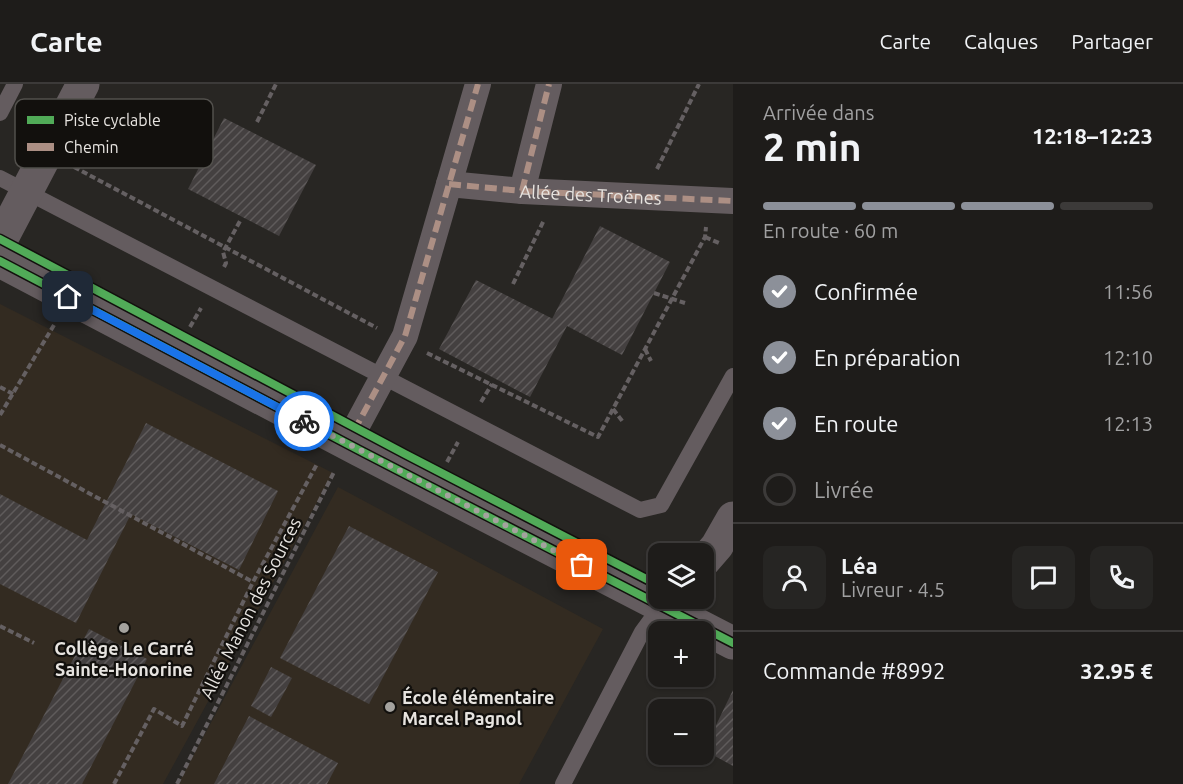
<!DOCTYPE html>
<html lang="fr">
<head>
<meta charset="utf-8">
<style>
	:root { --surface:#1e1c1a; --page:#262523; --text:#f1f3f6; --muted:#a1a1a2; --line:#3c3a39; --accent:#8c9099 }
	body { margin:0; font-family:Ubuntu,sans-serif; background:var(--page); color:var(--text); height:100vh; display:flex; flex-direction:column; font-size:22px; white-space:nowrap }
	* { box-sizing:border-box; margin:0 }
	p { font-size:20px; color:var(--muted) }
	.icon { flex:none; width:33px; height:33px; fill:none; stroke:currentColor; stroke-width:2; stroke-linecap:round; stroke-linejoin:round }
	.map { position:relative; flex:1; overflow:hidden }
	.details { display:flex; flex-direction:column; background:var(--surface); width:450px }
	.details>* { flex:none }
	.fabs { position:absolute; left:648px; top:459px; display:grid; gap:12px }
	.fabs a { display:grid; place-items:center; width:66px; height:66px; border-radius:12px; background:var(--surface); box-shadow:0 2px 4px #0004,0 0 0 2px var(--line); font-size:30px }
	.pin { position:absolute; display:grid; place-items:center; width:51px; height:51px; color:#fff; margin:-26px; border-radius:12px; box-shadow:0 3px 9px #0006 }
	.courier { position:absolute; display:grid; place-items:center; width:60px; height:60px; margin:-30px; border:4px solid #1a73e8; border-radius:50%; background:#fff; color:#222; box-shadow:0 2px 8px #0007 }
	.head em { font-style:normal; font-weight:600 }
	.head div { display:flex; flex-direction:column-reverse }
	.head { display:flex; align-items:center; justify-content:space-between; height:102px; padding:0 30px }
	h1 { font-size:39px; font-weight:600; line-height:45px }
	.bar { display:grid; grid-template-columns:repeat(4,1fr); gap:9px 6px; align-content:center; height:72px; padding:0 30px }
	.bar i { height:8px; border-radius:4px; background:var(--line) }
	.bar .selected { background:var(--accent) }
	.bar p { grid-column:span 4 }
	.line { display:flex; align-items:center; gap:15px; padding:0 30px; border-top:2px solid var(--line) }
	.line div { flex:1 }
	.round { display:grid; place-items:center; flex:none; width:63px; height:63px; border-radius:12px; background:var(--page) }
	ol { padding:0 30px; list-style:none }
	li { display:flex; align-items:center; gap:18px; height:66px }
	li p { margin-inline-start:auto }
	li .icon { padding:6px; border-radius:50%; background:var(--accent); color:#fff; stroke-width:4 }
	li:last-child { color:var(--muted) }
	li i { width:33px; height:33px; border:3px solid var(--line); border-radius:50% }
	header { display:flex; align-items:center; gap:36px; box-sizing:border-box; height:84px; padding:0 30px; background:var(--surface); border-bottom:2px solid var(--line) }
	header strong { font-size:28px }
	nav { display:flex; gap:33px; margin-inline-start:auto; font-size:21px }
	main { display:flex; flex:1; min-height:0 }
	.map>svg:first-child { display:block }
	.built { fill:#332b21 }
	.building { fill:url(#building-hatch) }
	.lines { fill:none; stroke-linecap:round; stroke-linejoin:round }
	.path { stroke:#656062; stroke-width:4; stroke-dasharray:6 3; stroke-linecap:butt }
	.service { stroke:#645c5f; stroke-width:16 }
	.pedestrian { stroke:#645c5f; stroke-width:26 }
	.minor { stroke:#645c5f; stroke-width:33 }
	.quiet { stroke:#ac8f84; stroke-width:6; stroke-dasharray:12 6; stroke-linecap:butt }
	.cycleway-casing { stroke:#12100d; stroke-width:11 }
	.cycleway { stroke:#51ab58; stroke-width:8 }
	.done { stroke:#a4a29e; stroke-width:6; stroke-dasharray:0 10.8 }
	.route { stroke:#1a73e8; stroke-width:8 }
	.poi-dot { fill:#a4a29e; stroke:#12100d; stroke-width:2 }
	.labels { text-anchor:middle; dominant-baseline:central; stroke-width:4.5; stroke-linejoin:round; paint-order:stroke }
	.street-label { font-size:18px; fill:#e7e4e0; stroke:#12100d }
	.poi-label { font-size:18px; font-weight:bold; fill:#e7e4e0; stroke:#12100d }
	.key { fill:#12100d; stroke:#52504c; stroke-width:1.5 }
	.key-label { font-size:16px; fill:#e7e4e0 }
</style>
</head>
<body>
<header>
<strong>Carte</strong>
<nav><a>Carte</a><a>Calques</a><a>Partager</a></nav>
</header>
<main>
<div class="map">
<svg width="733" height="700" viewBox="0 0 733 700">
	<defs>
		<pattern id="building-hatch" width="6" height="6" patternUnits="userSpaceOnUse" patternTransform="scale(1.5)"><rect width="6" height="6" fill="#444040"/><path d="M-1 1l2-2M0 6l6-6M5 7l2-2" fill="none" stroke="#5f5b5b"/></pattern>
	</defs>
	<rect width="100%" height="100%" fill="#282623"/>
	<g class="built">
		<path d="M0 220 333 389 163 700H0Z"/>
		<path d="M338 403 603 545 519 700H178Z"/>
	</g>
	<g class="building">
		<path d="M224 34 316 81 279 152 188 105Z"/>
		<path d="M600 142 670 178 622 271 567 242 530 313 439 265 476 196 561 239 552 235Z"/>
		<path d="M146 339 278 407 239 486 131 430 76 539 0 500V410L87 456Z"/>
		<path d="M349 442 438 488 369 620 280 574Z"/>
		<path d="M89 545 147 575 82 700H8Z"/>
		<path d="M271 583 292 594 271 633 251 622Z"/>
		<path d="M733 606V682L704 666Z"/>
		<path d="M249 632 338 679 327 700H214Z"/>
	</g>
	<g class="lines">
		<g class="path">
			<path d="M257 38 276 0"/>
			<path d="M74 83 377 244"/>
			<path d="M657 85 699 0"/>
			<path d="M705 153 719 159"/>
			<path d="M224 183 226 179 223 168 240 137"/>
			<path d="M513 200 544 136"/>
			<path d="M654 209 685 219"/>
			<path d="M190 243 201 224"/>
			<path d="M645 265 651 277"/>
			<path d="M427 269 598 353 705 153 706 143"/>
			<path d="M0 303 13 310"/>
			<path d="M481 318 492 300"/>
			<path d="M613 325 623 338"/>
			<path d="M0 331 54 241"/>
			<path d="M0 361 253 498"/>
			<path d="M447 378 458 358"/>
			<path d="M0 542 34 559"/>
			<path d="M114 700 154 625 182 642 253 498 317 380"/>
			<path d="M177 700 334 388"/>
		</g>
		<g class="service">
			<path d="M0 29 15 0"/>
			<path d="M0 94 640 426 661 421 733 292"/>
			<path d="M563 700 642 548 661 522"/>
		</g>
		<g class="pedestrian">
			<path d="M449 100 522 107 733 117"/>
			<path d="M522 107 549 0"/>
			<path d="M347 360 405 252 478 0"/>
		</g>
		<g class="minor">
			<path d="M0 158 83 0"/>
			<path d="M0 177 359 366 733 559"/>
			<path d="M704 477 717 462 733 434"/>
		</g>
		<g class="quiet">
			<path id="s1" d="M449 100 522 107 733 117"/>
			<path d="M522 107 549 0"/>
			<path d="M354 347 405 252 478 0"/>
		</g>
		<g class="cycleway-casing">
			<g id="cycleway">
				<path d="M0 155 405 370 658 501"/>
				<path d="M0 177 359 366 733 559"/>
			</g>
		</g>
		<use href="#cycleway" class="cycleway"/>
	</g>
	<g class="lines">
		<path class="done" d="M304 337 582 481"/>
		<path class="route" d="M68 213 304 337"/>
	</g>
	<g class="poi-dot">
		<circle cx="124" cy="544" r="6"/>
		<circle cx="390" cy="623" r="6"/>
	</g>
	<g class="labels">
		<g class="street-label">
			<text stroke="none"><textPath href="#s1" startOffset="142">Allée des Troënes</textPath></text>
			<text transform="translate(250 524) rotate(-63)">Allée Manon des Sources</text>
		</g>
		<g class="poi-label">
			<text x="124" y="564">Collège Le Carré<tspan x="124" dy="21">Sainte-Honorine</tspan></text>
			<text x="402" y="613" text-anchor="start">École élémentaire<tspan x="402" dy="21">Marcel Pagnol</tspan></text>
		</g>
	</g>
	<rect x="15" y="15" width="198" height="69" rx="9" class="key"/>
	<rect x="27" y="32" width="27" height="8" fill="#51ab58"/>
	<rect x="27" y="59" width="27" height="8" fill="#ac8f84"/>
	<g class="key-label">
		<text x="64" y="42">Piste cyclable</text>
		<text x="64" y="69">Chemin</text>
	</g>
</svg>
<div class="fabs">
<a><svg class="icon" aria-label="layers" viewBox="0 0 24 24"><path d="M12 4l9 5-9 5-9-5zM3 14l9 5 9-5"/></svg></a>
<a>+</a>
<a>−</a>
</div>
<div class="pin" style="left:582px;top:481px;background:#ea580c"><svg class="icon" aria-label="bag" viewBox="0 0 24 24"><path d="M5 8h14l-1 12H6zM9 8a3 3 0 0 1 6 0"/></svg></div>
<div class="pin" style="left:68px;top:213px;background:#1f2937"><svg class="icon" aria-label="home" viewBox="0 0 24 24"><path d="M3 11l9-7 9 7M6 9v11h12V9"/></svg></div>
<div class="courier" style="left:304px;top:337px"><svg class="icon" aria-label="bike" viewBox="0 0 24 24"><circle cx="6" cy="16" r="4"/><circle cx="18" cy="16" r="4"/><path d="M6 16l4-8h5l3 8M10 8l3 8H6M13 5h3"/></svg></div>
</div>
<section class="details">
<div class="head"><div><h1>2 min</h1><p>Arrivée dans</p></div><em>12:18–12:23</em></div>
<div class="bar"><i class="selected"></i><i class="selected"></i><i class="selected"></i><i></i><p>En route · 60 m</p></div>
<ol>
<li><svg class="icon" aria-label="check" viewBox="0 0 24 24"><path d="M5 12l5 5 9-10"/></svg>Confirmée<p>11:56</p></li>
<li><svg class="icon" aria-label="check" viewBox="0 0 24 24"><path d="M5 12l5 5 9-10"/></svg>En préparation<p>12:10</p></li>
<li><svg class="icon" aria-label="check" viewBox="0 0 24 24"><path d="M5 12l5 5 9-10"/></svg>En route<p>12:13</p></li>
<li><i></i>Livrée</li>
</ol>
<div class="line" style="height:108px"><a class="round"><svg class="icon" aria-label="person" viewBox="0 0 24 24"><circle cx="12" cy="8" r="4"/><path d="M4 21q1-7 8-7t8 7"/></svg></a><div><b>Léa</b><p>Livreur · 4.5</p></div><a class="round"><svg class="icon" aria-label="chat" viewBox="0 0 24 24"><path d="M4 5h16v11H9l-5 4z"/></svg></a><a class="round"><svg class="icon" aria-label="phone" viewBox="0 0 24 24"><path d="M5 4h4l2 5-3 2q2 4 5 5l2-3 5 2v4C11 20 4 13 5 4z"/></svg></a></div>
<div class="line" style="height:78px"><div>Commande #8992</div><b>32.95 €</b></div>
</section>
</main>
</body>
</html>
